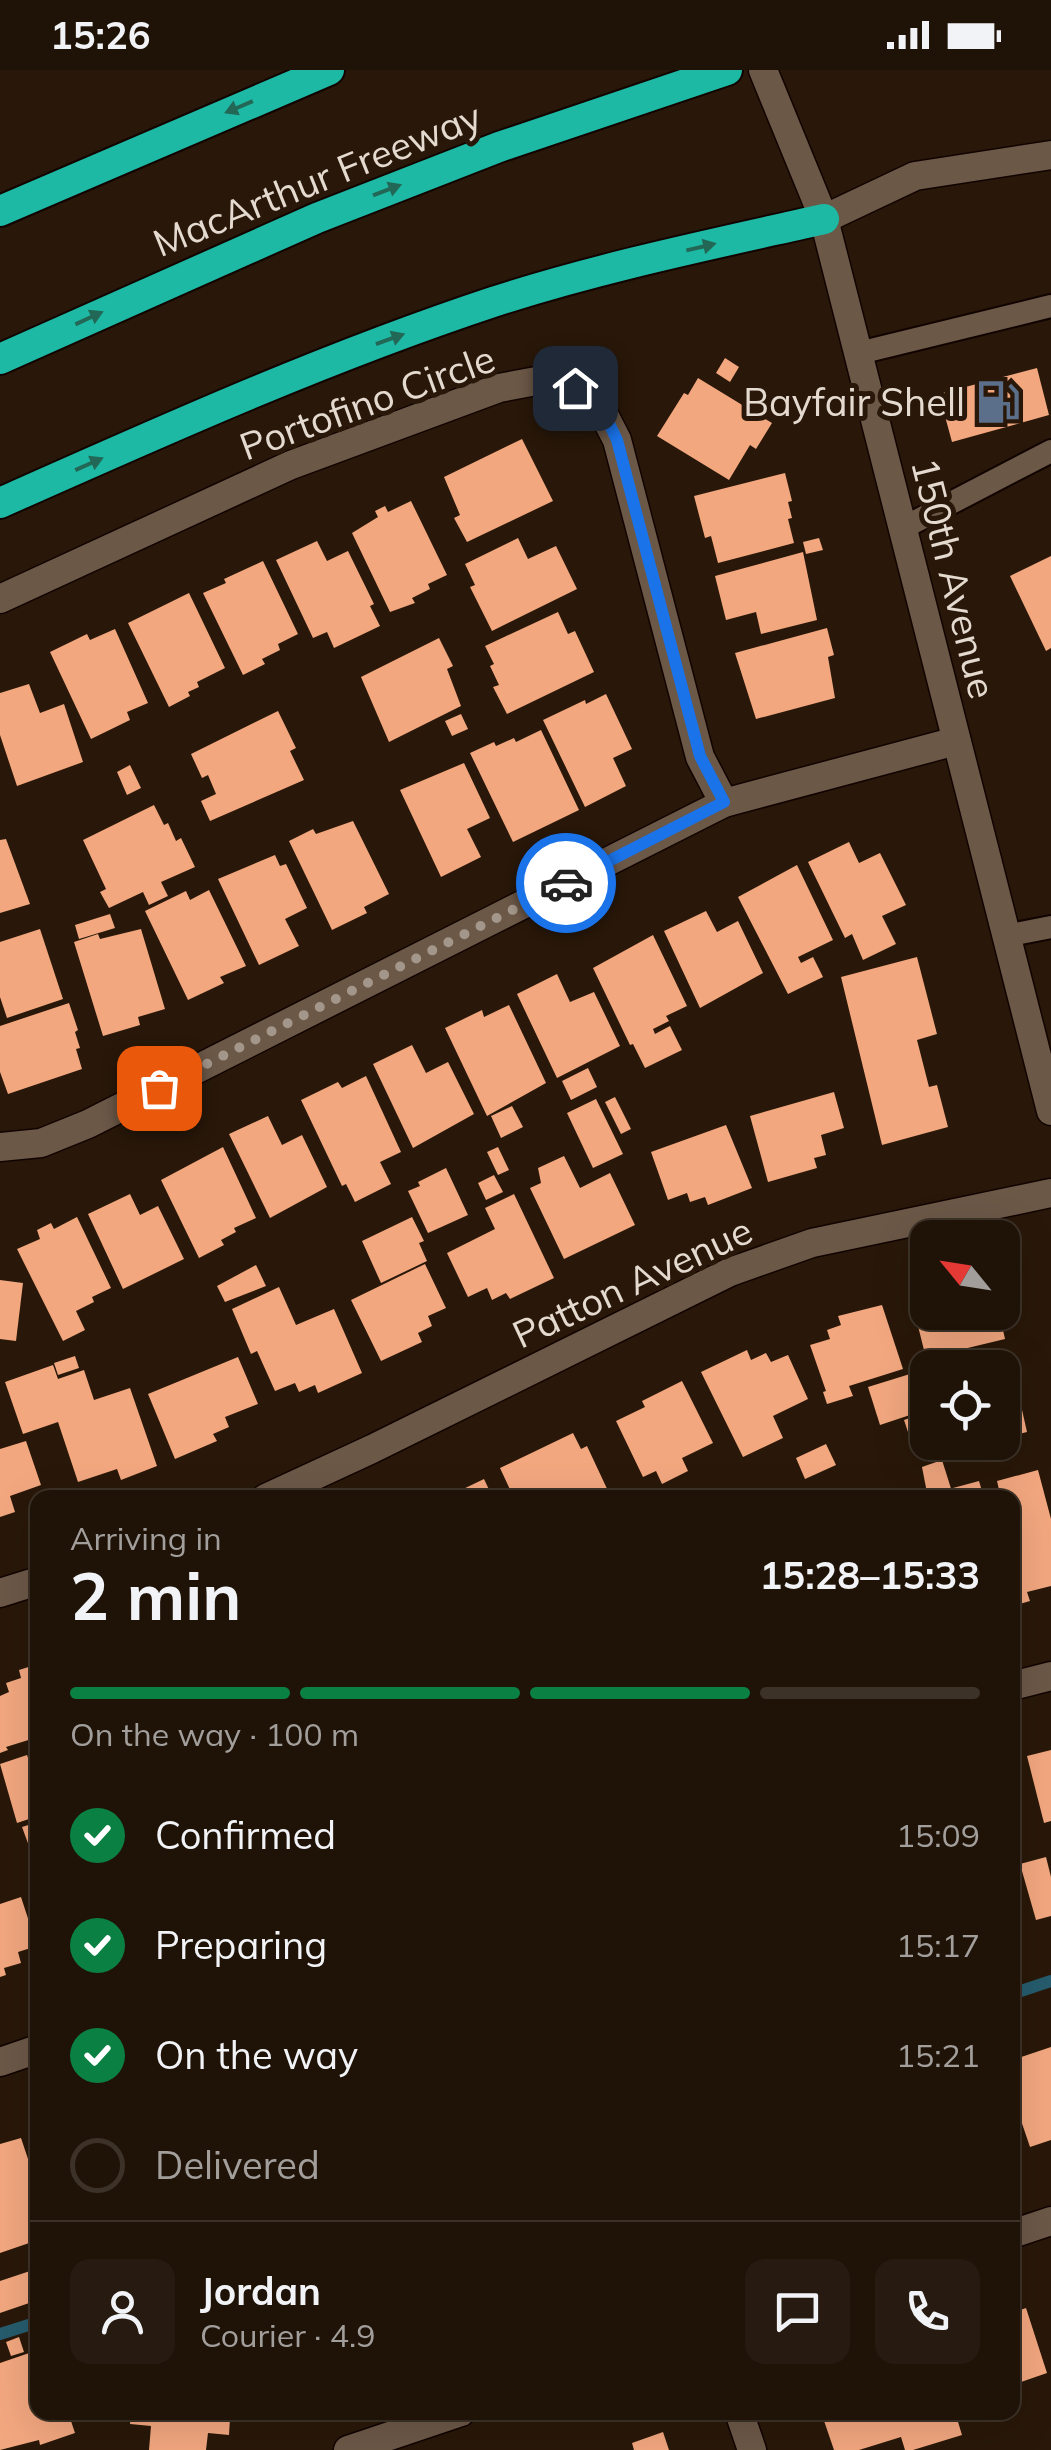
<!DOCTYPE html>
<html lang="en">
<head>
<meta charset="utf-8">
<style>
	:root { --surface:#1f1207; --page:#271b11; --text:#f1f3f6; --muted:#a19e9b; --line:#3c3228; --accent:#0b8043 }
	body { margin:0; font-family:Mulish,sans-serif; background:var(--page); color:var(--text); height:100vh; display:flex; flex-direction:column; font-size:38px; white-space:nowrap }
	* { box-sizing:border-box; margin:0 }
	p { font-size:32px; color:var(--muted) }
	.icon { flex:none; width:55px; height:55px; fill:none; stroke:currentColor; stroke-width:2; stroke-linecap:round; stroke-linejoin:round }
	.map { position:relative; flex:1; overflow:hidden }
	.details { position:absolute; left:30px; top:1420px; width:990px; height:930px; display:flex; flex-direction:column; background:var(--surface); border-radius:20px; box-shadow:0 10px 40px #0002,0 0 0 2px var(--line) }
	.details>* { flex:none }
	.needle { width:65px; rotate:300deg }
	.controls { position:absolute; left:910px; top:1150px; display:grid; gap:20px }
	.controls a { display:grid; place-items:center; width:110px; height:110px; border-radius:20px; background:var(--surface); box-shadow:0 10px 40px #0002,0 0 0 2px var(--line); font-size:50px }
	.pin { position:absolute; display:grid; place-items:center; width:85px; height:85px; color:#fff; margin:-42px; border-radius:20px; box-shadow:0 5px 15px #0006 }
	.courier { position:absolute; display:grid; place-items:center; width:100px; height:100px; margin:-50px; border:8px solid #1a73e8; border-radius:50%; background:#fff; color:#222; box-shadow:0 2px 12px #0007 }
	.headline em { font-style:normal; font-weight:700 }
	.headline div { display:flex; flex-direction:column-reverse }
	.headline { display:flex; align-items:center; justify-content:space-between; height:170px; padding:0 40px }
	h1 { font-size:65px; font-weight:700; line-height:75px }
	.bar { display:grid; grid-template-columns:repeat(4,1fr); gap:15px 10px; align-content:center; height:120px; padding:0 40px }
	.bar i { height:12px; border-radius:8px; background:var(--line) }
	.bar .active { background:var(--accent) }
	.bar p { grid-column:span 4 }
	.line { display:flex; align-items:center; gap:25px; padding:0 40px; border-top:2px solid var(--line) }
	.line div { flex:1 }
	.round { display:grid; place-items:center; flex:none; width:105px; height:105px; border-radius:20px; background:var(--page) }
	ol { padding:0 40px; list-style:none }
	li { display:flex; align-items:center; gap:30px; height:110px }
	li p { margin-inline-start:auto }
	li .icon { padding:10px; border-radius:50%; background:var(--accent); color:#fff; stroke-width:4 }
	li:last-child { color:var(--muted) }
	li i { width:55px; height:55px; border:5px solid var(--line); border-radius:50% }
	.status { display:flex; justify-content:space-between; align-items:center; height:70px; padding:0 50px; background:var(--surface); direction:ltr }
	.status svg { height:28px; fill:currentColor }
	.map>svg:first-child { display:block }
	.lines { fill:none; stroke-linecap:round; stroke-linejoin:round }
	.stream { stroke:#265c6d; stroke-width:12 }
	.building { fill:#f2a77f }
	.service-casing { stroke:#110400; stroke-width:26 }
	.minor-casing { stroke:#110400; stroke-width:31 }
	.tertiary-casing { stroke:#110400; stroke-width:31 }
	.secondary-casing { stroke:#110400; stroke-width:31 }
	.motorway-casing { stroke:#110400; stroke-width:34 }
	.service { stroke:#6c5847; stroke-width:22 }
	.minor { stroke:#6c5847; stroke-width:28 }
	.tertiary { stroke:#6c5847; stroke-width:28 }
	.secondary { stroke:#6c5847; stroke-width:28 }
	.motorway { stroke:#1db9a4; stroke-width:30 }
	.oneway { fill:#236856 }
	.done { stroke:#a3968a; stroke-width:10; stroke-dasharray:0 18 }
	.route { stroke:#1a73e8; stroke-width:12 }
	.labels { text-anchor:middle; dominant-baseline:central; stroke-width:10; stroke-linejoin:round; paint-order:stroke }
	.street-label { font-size:38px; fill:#e5dad0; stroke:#291809 }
	.poi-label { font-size:38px; fill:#e5dad0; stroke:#291809; text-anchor:end }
</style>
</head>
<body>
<div class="status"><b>15:26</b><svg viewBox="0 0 49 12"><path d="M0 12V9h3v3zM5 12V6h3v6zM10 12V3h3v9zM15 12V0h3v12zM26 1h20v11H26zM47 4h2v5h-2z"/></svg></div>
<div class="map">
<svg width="1051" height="2380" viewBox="0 0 1051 2380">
	<rect width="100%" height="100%" fill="#291809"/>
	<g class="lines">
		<g class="stream">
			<path d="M1012 1924 1051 1911"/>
			<path d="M0 2264 38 2252"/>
		</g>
	</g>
	<g class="building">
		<path d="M725 288 739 297 730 312 716 303Z"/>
		<path d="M1037 298 1049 345 952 372 939 324Z"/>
		<path d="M698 308 772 353 756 379 750 375 729 410 657 366 684 323 688 325Z"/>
		<path d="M522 369 553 431 467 472 454 448 460 445 444 407Z"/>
		<path d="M785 403 792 431 788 432 792 448 788 449 794 473 718 493 711 466 705 468 694 426Z"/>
		<path d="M411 431 447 505 428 514 430 519 412 528 415 533 390 542 352 463 378 447 375 441 385 436 388 442Z"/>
		<path d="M518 468 528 489 556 476 577 519 492 561 470 517 475 515 465 494Z"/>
		<path d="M819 468 823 480 806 484 803 472Z"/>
		<path d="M317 471 327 491 348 481 374 534 370 536 380 556 334 578 327 562 313 568 276 490Z"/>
		<path d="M803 482 817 550 761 564 756 542 726 550 715 506Z"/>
		<path d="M1051 486V578L1046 581 1010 506Z"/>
		<path d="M263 491 298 564 278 574 280 580 262 589 265 594 243 605 203 523 226 513 224 509Z"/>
		<path d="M189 523 225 598 197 612 199 617 188 622 190 626 169 637 128 553Z"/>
		<path d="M558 542 568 564 575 561 594 602 507 644 493 617 499 615 490 596 494 594 485 576Z"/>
		<path d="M827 558 834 585 828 587 835 628 756 649 735 583Z"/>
		<path d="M115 559 148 633 127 642 130 650 91 669 50 582 87 564 90 570Z"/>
		<path d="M439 568 453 596 447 599 461 636 389 672 361 607Z"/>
		<path d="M29 614 40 643 64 634 83 692 17 716 0 665V623Z"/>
		<path d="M606 624 632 679 613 688 626 716 585 737 543 650 585 630 586 634Z"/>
		<path d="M278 641 296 678 290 681 304 710 210 751 201 731 216 724 208 705 202 708 191 684Z"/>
		<path d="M461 644 468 659 452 666 445 651Z"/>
		<path d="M541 660 579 740 513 772 470 683 494 672 496 676 514 668 516 672Z"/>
		<path d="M464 693 490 748 467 759 481 787 441 807 400 720Z"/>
		<path d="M130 695 141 718 127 725 117 702Z"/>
		<path d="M154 735 164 755 168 753 176 771 181 768 195 797 161 812 168 826 149 835 143 822 109 838 100 822 106 819 83 770Z"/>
		<path d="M353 751 389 824 364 837 367 843 332 860 289 771 313 759 316 764Z"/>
		<path d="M6 769 30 834 0 843V770Z"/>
		<path d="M849 772 859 793 880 783 906 835 882 846 896 874 863 890 852 864 845 868 808 792Z"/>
		<path d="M275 785 280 796 286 794 307 838 285 849 299 876 259 895 218 809Z"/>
		<path d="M797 795 833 870 798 887 801 893 813 887 823 907 788 924 738 827Z"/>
		<path d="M209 820 246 896 220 907 224 913 188 930 145 841 186 821 190 830Z"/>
		<path d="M706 841 717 862 738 851 763 903 700 938 664 861Z"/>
		<path d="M110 844 115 858 79 869 75 855Z"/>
		<path d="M40 859 63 929 7 948 0 927V872Z"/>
		<path d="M141 859 165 939 138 947 140 955 103 966 74 872 98 864 100 869Z"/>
		<path d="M653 865 687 936 666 946 669 951 653 959 655 964 670 956 682 980 645 998 633 974 630 975 593 898Z"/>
		<path d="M917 887 937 964 917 970 929 1017 937 1015 948 1057 882 1075 841 907Z"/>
		<path d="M557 904 570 932 594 922 620 976 557 1008 517 924Z"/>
		<path d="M69 933 78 960 75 962 80 978 76 979 82 999 8 1024 0 1002V956Z"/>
		<path d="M509 935 546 1013 487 1046 445 958 482 940 484 947Z"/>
		<path d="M412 975 426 1003 448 992 474 1044 413 1078 373 994Z"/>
		<path d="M588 998 597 1017 571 1030 562 1011Z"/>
		<path d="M366 1006 401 1082 380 1092 391 1114 355 1132 346 1114 342 1116 301 1030 338 1012 342 1018Z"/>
		<path d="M834 1022 844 1058 821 1065 826 1085 814 1088 817 1098 768 1112 750 1046Z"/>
		<path d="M615 1027 631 1059 621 1064 605 1032Z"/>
		<path d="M596 1029 623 1084 593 1098 567 1043Z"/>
		<path d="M512 1036 523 1057 501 1068 491 1046Z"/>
		<path d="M268 1046 282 1075 302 1065 327 1117 270 1148 229 1064Z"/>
		<path d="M726 1055 752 1118 708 1135 705 1127 690 1132 687 1123 668 1130 651 1082Z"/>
		<path d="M223 1077 256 1148 234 1158 236 1162 221 1170 224 1175 199 1188 161 1110Z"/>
		<path d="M498 1077 509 1100 498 1105 487 1082Z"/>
		<path d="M564 1086 580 1118 610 1103 635 1155 564 1189 530 1118 541 1113 538 1098Z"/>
		<path d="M446 1098 468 1145 428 1163 408 1121 420 1116 418 1112Z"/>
		<path d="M494 1105 503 1122 486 1130 478 1113Z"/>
		<path d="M130 1124 140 1145 158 1136 184 1189 123 1219 88 1144Z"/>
		<path d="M514 1124 554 1208 510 1229 506 1223 492 1230 487 1218 468 1227 447 1183 495 1159 485 1138Z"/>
		<path d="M77 1147 111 1218 92 1227 94 1232 76 1241 85 1260 63 1271 17 1179 40 1169 37 1160 51 1153 54 1159Z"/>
		<path d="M412 1147 424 1171 419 1173 427 1191 381 1213 362 1171Z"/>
		<path d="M425 1194 446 1238 428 1246 432 1256 418 1263 422 1272 381 1291 351 1230Z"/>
		<path d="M256 1195 266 1216 225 1232 217 1216Z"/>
		<path d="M0 1210 23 1213 16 1271 0 1269Z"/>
		<path d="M279 1217 296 1255 334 1239 362 1303 318 1323 315 1315 299 1322 295 1313 275 1321 257 1281 251 1284 232 1239Z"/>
		<path d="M928 1219V1242H999L1005 1269 926 1288 910 1224Z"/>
		<path d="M882 1235 903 1299 849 1316 853 1326 827 1334 823 1322 826 1321 810 1275 830 1269 827 1260 841 1255 838 1246Z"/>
		<path d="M747 1280 751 1290 766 1283 771 1292 788 1285 808 1329 773 1346 783 1368 743 1387 701 1302Z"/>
		<path d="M75 1286 79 1298 58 1305 54 1293Z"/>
		<path d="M238 1287 258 1334 225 1347 229 1357 213 1364 217 1371 175 1389 148 1324Z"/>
		<path d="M53 1295 58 1309 84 1300 94 1330 130 1318 157 1396 121 1410 117 1399 78 1412 58 1352 23 1364 5 1312Z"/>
		<path d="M910 1304 922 1341 880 1355 868 1317Z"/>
		<path d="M682 1311 713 1373 682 1388 688 1401 662 1414 656 1401 643 1407 616 1351 645 1337 642 1331Z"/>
		<path d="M1018 1322 1027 1362 1002 1368V1326Z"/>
		<path d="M924 1343 928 1373 913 1377 904 1350Z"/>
		<path d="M573 1363 581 1379 587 1376 609 1423 601 1428H514L500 1398Z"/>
		<path d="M26 1371 41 1415 10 1426 15 1442 0 1447V1379Z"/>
		<path d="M826 1374 836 1395 805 1409 796 1388Z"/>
		<path d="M942 1390 954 1428H928L922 1397Z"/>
		<path d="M1038 1400 1051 1449V1516L1027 1522 1030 1531 1012 1536V1428H1001L997 1411Z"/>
		<path d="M484 1409 493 1428H441L457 1422Z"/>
		<path d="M979 1411 984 1428H956L953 1418Z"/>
		<path d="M38 1594V1667L6 1677 8 1680 0 1683V1626L9 1622 6 1613 21 1608 19 1600Z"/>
		<path d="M1051 1680V1751L1044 1753 1027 1686Z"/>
		<path d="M27 1685 38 1715V1746L17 1753 0 1694Z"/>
		<path d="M38 1752V1773L29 1776 22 1757Z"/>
		<path d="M1046 1787 1051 1807V1846L1036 1850 1020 1794Z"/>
		<path d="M21 1827 37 1876 18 1882 21 1893 4 1898 6 1905 0 1907V1834Z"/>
		<path d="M1051 1977V2070L1030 2077 1012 2024V1990Z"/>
		<path d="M21 2068 38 2119V2170L0 2183V2074Z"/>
		<path d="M30 2201 38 2230 0 2243V2211Z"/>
		<path d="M1026 2238 1047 2303 1012 2315V2243Z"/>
		<path d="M19 2267 24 2282 11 2286 6 2272Z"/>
		<path d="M38 2280V2342H68L75 2363 40 2375 39 2370 0 2380V2293Z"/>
		<path d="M131 2342H201V2345L230 2348 229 2365 208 2363 206 2380H149L151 2356 130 2354Z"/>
		<path d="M821 2342H955L962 2365 913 2380H905L901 2367 859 2380H834Z"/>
		<path d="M663 2362 669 2380H634L632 2373Z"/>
	</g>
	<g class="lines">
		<g class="service-casing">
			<g id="service">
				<path d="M859 283 1051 236"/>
				<path d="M903 458 1051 381"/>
				<path d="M1005 866 1051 857"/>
			</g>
		</g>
		<g class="minor-casing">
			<g id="minor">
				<path d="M0 529 291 395 499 318 542 310 575 319 601 339 617 370 700 687 724 733 88 1054 41 1073 0 1077"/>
				<path d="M724 733 956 671"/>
				<path d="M266 1428 372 1379 730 1202 812 1173 1051 1123"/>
				<path d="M0 1523 38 1511"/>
				<path d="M1012 1616 1051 1606"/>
				<path d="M0 1992 38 1979"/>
				<path d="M1012 2164 1051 2151"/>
				<path d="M739 2342 752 2380"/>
				<path d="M348 2380 461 2342"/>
			</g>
		</g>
		<g class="tertiary-casing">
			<path id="tertiary" d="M824 149 1051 1041"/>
		</g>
		<g class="secondary-casing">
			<path id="secondary" d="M763 0 824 149 915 106 1051 85"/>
		</g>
		<g class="motorway-casing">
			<g id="motorway">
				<path d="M0 141 329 0"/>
				<path d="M0 289 317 148 499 77 727 0"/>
				<path d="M0 433C162 361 324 288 493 232 601 197 713 174 824 149"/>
			</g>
		</g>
		<use href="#service" class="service"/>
		<use href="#minor" class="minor"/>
		<use href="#tertiary" class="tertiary"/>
		<use href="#secondary" class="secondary"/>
		<use href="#motorway" class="motorway"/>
	</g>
	<defs><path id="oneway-solid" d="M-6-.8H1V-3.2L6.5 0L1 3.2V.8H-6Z" transform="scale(2.5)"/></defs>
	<g class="oneway">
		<use href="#oneway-solid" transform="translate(239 37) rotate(157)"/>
		<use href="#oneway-solid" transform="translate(387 120) rotate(-21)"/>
		<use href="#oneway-solid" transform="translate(701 177) rotate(-13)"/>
		<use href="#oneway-solid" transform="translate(89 248) rotate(-25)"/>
		<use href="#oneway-solid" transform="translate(390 269) rotate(-20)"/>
		<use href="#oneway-solid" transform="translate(89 394) rotate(-24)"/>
	</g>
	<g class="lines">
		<path class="done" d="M159 1018 566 813"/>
		<path class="route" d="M566 813 724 732 700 686 617 370 602 339 575 318"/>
	</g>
	<defs>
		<g id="fuel-bare" transform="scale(3.45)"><path d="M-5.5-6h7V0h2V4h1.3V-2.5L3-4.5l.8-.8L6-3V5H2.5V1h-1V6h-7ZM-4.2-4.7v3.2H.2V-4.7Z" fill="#5c6f8a" stroke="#291809" stroke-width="2.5" paint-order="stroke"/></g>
	</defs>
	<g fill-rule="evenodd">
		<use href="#fuel-bare" x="998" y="332"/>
	</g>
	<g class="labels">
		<g class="street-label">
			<text transform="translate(317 109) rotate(-22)">MacArthur Freeway</text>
			<text transform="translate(367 332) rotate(-20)">Portofino Circle</text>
			<text transform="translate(954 508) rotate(76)">150th Avenue</text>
			<text transform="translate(632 1212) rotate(-25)">Patton Avenue</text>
		</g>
		<g class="poi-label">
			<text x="965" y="332">Bayfair Shell</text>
		</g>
	</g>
</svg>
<div class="controls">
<a><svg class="needle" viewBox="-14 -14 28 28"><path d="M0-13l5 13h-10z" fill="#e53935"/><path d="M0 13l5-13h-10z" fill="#a19e9b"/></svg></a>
<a><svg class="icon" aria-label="locate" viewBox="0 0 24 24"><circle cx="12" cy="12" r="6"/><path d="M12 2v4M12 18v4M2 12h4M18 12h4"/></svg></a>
</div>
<div class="pin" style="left:159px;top:1018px;background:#ea580c"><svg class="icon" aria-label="bag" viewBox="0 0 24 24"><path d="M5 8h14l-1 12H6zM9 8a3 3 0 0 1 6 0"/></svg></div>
<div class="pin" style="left:575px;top:318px;background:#1f2937"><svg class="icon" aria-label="home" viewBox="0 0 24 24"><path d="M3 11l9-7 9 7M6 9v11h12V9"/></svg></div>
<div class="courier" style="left:566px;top:813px"><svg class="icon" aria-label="car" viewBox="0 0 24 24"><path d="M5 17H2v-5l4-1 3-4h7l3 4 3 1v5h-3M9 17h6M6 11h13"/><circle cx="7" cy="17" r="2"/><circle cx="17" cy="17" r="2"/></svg></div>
<section class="details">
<div class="headline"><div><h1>2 min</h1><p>Arriving in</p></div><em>15:28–15:33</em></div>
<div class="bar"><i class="active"></i><i class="active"></i><i class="active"></i><i></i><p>On the way · 100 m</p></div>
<ol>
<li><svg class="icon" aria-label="check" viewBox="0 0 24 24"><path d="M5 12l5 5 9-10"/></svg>Confirmed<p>15:09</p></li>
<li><svg class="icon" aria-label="check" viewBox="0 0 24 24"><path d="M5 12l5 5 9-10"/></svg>Preparing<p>15:17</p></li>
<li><svg class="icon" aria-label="check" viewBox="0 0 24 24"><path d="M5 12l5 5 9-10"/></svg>On the way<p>15:21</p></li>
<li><i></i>Delivered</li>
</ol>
<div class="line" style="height:180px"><a class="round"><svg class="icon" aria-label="person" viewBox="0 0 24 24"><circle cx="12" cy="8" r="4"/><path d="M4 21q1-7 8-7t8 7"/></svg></a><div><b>Jordan</b><p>Courier · 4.9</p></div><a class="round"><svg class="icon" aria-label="chat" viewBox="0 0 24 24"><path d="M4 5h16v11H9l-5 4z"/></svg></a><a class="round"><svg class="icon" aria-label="phone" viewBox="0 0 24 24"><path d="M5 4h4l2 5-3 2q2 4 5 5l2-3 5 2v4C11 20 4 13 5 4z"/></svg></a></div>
</section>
</div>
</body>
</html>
